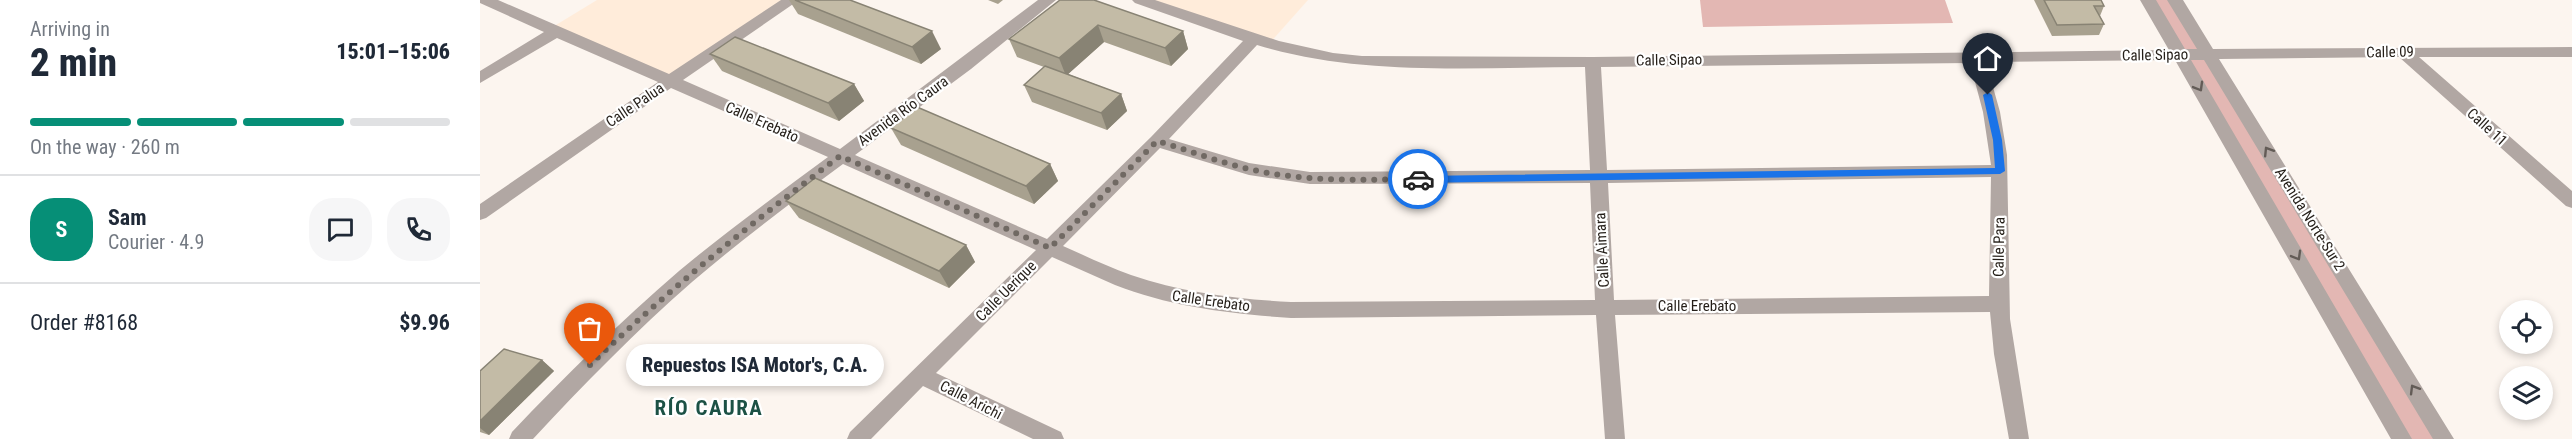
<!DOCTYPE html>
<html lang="en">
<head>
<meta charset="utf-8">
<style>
	:root { --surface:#fff; --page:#f6f6f7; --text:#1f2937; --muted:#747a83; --line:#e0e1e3; --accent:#068f77 }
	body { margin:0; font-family:"Roboto Condensed",sans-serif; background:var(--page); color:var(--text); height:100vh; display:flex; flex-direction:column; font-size:22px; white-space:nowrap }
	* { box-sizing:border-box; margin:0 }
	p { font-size:20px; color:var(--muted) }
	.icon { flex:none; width:33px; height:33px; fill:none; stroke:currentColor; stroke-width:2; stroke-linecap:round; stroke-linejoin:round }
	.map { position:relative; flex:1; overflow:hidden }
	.panel { display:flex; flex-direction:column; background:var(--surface); width:480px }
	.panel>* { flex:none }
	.tools { position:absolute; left:2019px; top:300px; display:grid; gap:12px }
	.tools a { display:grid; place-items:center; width:54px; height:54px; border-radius:50%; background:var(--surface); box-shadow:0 3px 9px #0003; font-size:30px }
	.pin { position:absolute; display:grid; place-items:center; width:51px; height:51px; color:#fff; margin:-62px -26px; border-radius:50% 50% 50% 0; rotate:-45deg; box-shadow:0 0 6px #0007 }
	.pin .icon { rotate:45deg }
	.courier { position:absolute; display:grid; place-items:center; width:60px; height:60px; margin:-30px; border:4px solid #1a73e8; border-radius:50%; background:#fff; color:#222; box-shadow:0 2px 8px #0007 }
	.bubble { position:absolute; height:42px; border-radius:21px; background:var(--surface); box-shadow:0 3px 9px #0003; font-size:20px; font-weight:800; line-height:42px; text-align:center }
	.summary em { font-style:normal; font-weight:800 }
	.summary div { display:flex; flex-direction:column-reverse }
	.summary { display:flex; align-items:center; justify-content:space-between; height:102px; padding:0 30px }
	h1 { font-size:39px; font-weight:800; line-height:45px }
	.bar { display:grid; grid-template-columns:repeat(4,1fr); gap:9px 6px; align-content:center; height:72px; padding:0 30px }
	.bar i { height:8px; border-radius:4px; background:var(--line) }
	.bar .selected { background:var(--accent) }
	.bar p { grid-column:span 4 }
	.line { display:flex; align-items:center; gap:15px; padding:0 30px; border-top:2px solid var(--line) }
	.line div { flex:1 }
	.round { display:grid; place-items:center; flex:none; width:63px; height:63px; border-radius:24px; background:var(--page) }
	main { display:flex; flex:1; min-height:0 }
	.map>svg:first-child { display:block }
	.built { fill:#ffecda }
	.green { fill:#e3b7b3 }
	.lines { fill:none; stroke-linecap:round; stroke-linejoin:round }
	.minor { fill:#b1a7a3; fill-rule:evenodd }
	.wall { fill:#a8a18f }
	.shaded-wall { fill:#888374 }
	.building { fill:#c3bba6; stroke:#888374; stroke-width:1.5 }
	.oneway { stroke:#635c57 }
	.route { fill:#1a73e8 }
	.done { stroke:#706963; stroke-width:6; stroke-dasharray:0 10.8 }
	.labels { text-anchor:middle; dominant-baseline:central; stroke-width:4.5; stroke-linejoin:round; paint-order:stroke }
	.street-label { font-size:15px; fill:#241e18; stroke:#fff }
	.district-label { font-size:21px; font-weight:bold; letter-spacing:1.5px; fill:#1c5145; stroke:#fff }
</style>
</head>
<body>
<main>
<section class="panel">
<div class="summary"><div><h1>2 min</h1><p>Arriving in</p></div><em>15:01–15:06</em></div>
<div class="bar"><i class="selected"></i><i class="selected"></i><i class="selected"></i><i></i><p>On the way · 260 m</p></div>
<div class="line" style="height:108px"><b class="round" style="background:var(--accent);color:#fff">S</b><div><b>Sam</b><p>Courier · 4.9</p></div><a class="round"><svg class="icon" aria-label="chat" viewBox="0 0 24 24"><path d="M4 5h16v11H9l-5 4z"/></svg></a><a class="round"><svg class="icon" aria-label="phone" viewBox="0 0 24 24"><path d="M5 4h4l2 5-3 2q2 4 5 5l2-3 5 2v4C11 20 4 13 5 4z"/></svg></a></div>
<div class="line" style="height:78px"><div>Order #8168</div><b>$9.96</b></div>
</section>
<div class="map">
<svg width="2092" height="439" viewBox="0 0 2092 439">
	<rect width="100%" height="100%" fill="#fcf5ef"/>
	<g class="built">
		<path d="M117 0H311L190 81 71 28Z"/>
		<path d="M671 0H828L789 44Z"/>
	</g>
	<g class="green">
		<path d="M1220 0H1465L1473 23 1223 27Z"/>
		<path d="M1668 0H1695L1964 439H1922Z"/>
	</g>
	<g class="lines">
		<path class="minor" d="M0 0H18L189 74 301 0H319L203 80 360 149 558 0H576L491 69 375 155 567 239 671 137 763 41 655 3 652 0H675L799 41 853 53 882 56 1113 57 1689 50 1660 0H1676L1705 49H1717L1687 0H1703L1733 49 2092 47V57H1939L2092 191V208L2086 206 1919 57 1739 59 1974 439H1953L1724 60H1711L1932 439H1911L1695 60 1506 62 1520 112 1527 155 1530 319 1549 439H1529L1514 354 1510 312 1135 315 1145 439H1125L1116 315 811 318C752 314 691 307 635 285 614 276 593 266 572 257L456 373 581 432 584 439H553L443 386 391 439H367L370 432 556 250 363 164C312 202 260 241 212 282 156 331 103 385 53 439H29L32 432C85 376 140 322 199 271 247 231 298 194 348 157L191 88 6 218 0 220V204L178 82 77 38 0 83V71L64 32 0 3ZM777 45C883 77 996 67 1105 67L1110 170 830 172 769 163 689 139ZM1490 63 1503 112 1511 165 1127 170 1121 67ZM680 148 769 175 830 184 1110 183 1115 300 811 302C757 299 703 293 651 275 628 267 606 256 583 246ZM1511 177 1509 296 1134 300 1128 183Z"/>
	</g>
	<g class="wall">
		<path d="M309 0H370L461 49 441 64 318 14Z"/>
		<path d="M508 0H523L518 4Z"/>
		<path d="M580 0 703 31 708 49 691 66 624 42 588 74 641 94 647 111 627 130 552 102 544 85 564 67 537 57 529 39Z"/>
		<path d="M1554 0H1621L1624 6 1620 16 1624 24 1619 35 1572 36Z"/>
		<path d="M230 54 374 84 384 101 359 121 242 71Z"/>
		<path d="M411 128 570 164 578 181 554 204 421 145Z"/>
		<path d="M306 201 486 245 495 262 469 288 319 218Z"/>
		<path d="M62 360 74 371 9 435 0 432V371Z"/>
	</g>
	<g class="shaded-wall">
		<path d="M618 25 624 42 586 76 579 58Z"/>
		<path d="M452 31 461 49 441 64 432 47Z"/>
		<path d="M703 31 708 49 691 66 685 48Z"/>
		<path d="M374 84 384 101 359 121 348 103Z"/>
		<path d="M641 94 647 111 627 130 621 113Z"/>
		<path d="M570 164 578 181 554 204 546 186Z"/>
		<path d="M486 245 495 262 469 288 459 271Z"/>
		<path d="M62 360 74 371 9 435 0 428V421Z"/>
	</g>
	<g class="building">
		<path d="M315 0H370L452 31 432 47Z"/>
		<path d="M580 0H614L703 31 685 48 618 25 579 58 529 39Z"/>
		<path d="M1564 0H1621L1624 6H1614L1624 24 1577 25Z"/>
		<path d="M255 37 374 84 348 103 230 54Z"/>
		<path d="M565 66 641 94 621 113 544 85Z"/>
		<path d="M437 107 570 164 546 186 411 128Z"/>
		<path d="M335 178 486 245 459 271 306 201Z"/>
		<path d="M24 349 62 360 0 421V371Z"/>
	</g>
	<defs><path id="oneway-chevron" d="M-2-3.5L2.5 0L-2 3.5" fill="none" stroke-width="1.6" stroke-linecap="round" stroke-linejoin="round" transform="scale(1.5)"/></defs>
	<g class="oneway">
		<use href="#oneway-chevron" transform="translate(1719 87) rotate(60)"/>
		<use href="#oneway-chevron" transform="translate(1788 151) rotate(-122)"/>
		<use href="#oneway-chevron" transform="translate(1817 256) rotate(60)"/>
		<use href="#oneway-chevron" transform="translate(1934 389) rotate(-121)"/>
	</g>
	<path class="route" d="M1508 92 1512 95 1522 140 1525 171 1520 174 938 183 934 179 938 176 1515 168 1513 140 1503 95Z"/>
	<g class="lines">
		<path class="done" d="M110 365C189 289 273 222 360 156L570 248 677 141C708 150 738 162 769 169 824 182 882 180 938 179"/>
	</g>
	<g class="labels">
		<g class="street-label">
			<text transform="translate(1910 52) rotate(-1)">Calle 09</text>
			<text transform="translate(1675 55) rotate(-1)">Calle Sipao</text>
			<text transform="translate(1189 60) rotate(-1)">Calle Sipao</text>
			<text transform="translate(155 105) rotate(-34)">Calle Palua</text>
			<text transform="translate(423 111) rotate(-36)">Avenida Río Caura</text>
			<text transform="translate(282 122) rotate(24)">Calle Erebato</text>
			<text transform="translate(2007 127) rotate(42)">Calle 11</text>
			<text transform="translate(1830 219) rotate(58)">Avenida Norte-Sur 2</text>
			<text transform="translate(1519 247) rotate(-89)">Calle Para</text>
			<text transform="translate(1122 250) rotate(-93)">Calle Aimara</text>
			<text transform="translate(526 291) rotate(-45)">Calle Uerique</text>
			<text transform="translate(731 301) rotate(8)">Calle Erebato</text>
			<text x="1217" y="306">Calle Erebato</text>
			<text transform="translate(491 400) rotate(27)">Calle Arichi</text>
		</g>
		<g class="district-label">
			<text x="229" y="408">RÍO CAURA</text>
		</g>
	</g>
</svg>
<div class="tools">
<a><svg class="icon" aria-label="locate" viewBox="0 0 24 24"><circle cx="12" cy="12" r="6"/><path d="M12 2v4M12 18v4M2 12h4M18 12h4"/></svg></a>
<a><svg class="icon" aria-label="layers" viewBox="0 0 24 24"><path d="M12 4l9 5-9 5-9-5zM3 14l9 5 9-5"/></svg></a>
</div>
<div class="pin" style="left:110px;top:365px;background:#ea580c"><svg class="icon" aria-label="bag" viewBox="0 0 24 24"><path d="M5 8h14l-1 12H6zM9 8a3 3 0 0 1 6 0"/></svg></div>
<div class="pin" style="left:1508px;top:95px;background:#1f2937"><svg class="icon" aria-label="home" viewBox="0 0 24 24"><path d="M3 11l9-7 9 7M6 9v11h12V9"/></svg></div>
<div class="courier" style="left:938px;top:179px"><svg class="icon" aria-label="car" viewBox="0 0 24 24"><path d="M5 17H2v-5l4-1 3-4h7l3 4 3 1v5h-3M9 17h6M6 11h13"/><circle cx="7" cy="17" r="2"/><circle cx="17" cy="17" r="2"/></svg></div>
<div class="bubble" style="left:146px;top:344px;width:258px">Repuestos ISA Motor's, C.A.</div>
</div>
</main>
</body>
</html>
